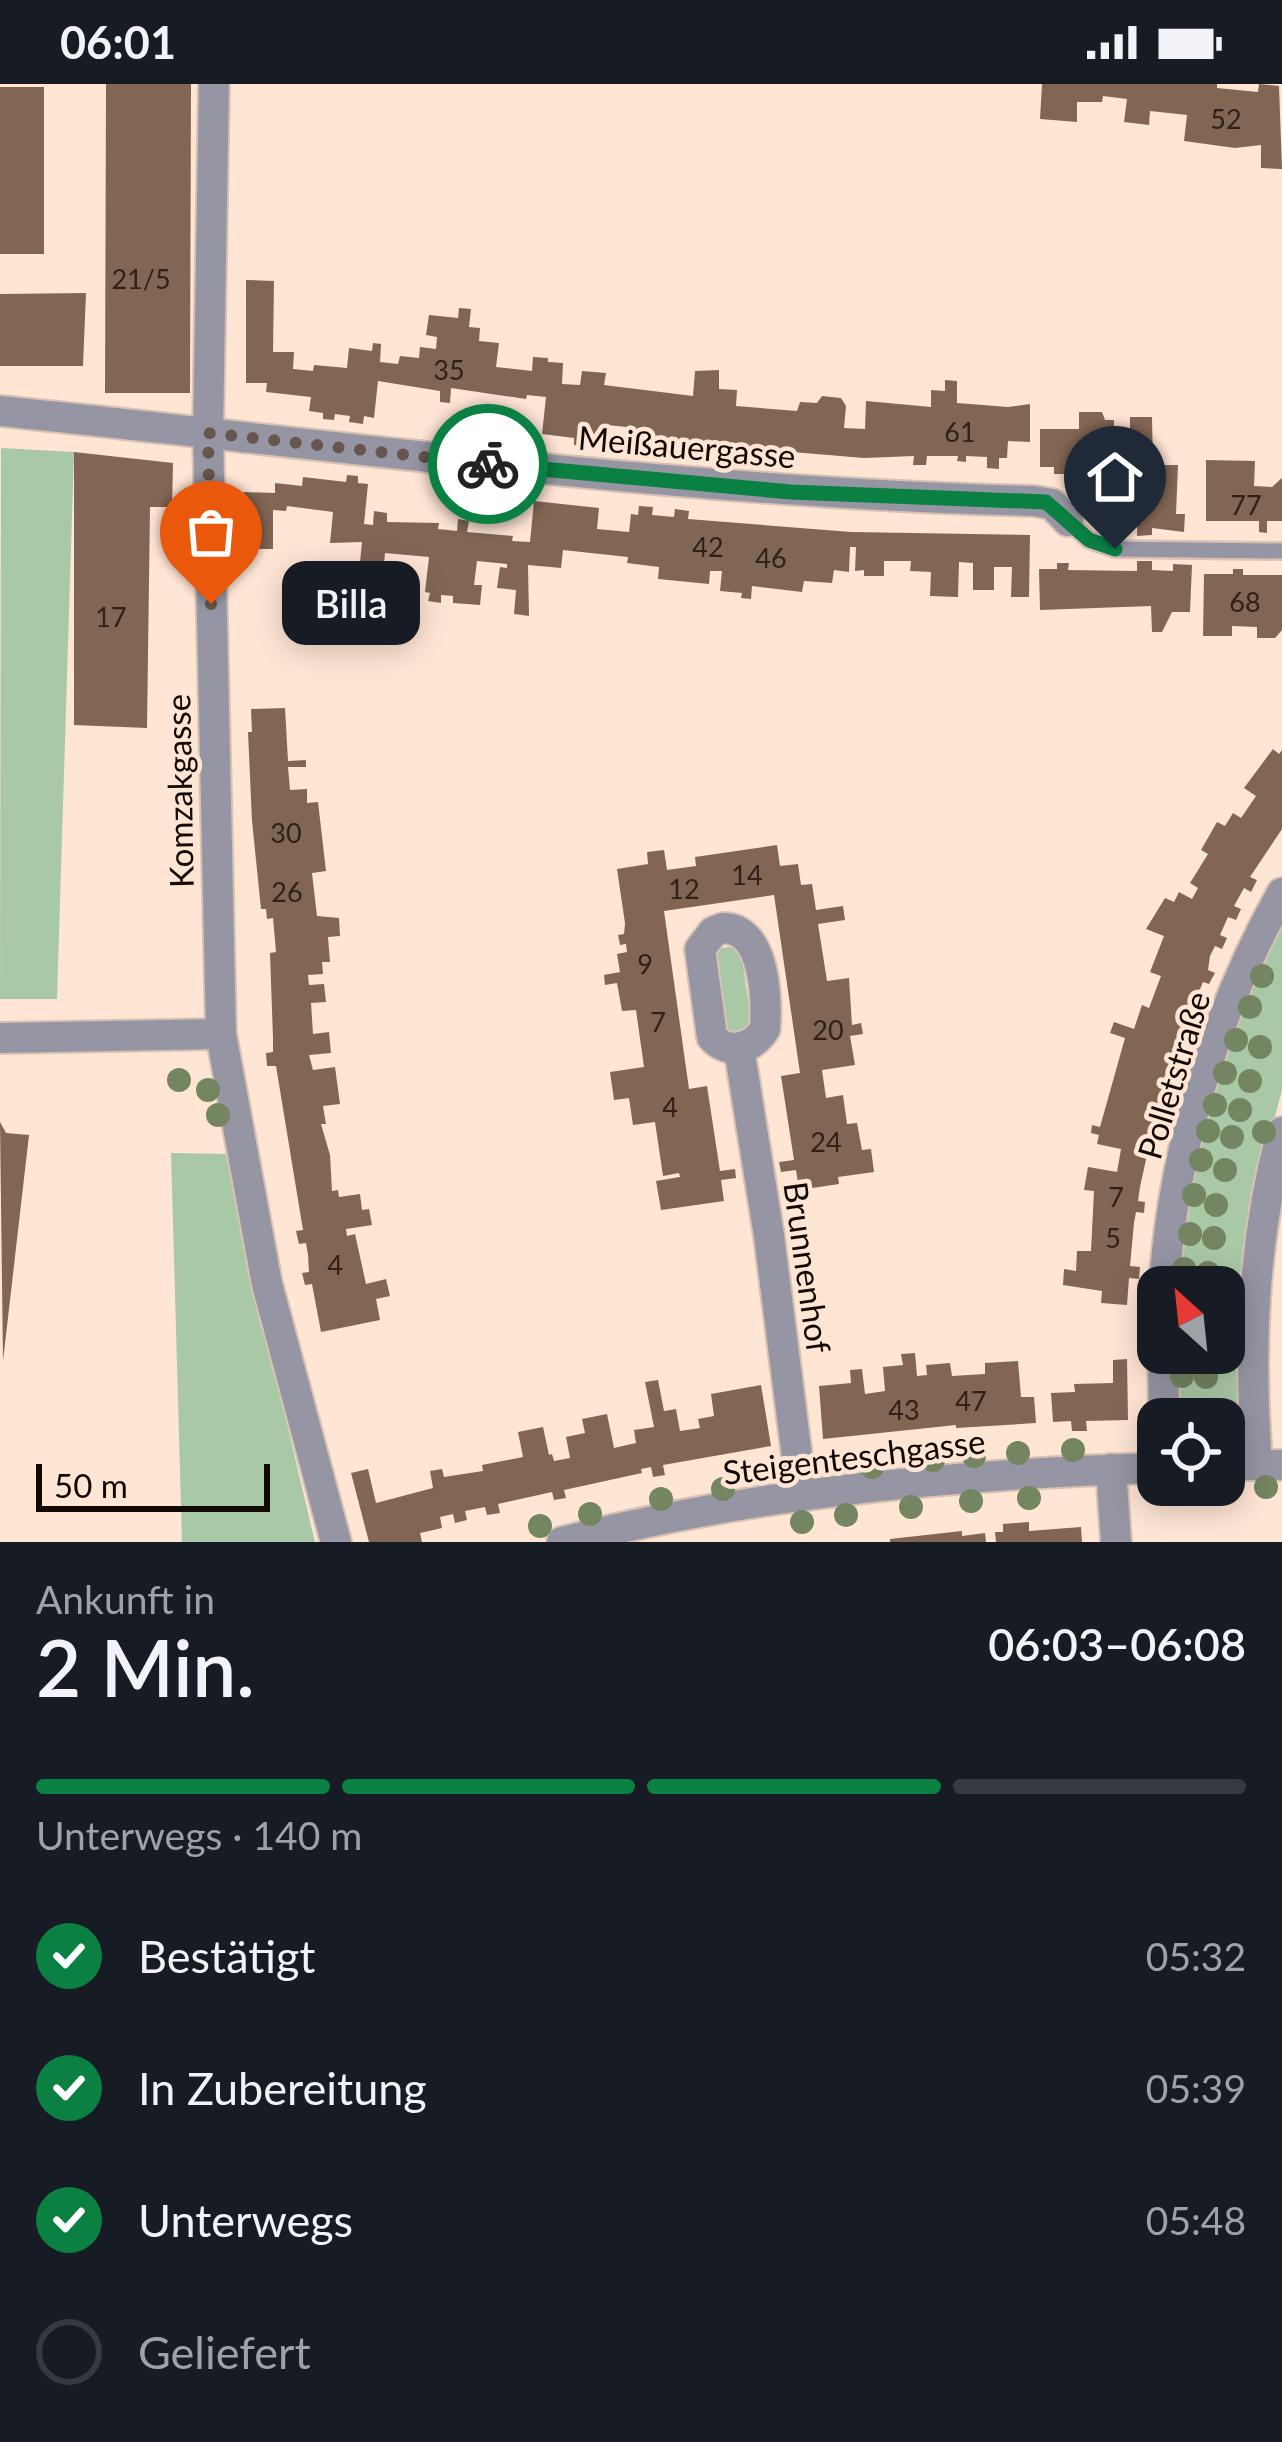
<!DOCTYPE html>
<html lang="de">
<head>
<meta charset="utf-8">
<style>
	:root { --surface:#171b24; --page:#20242c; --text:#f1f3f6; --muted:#9ea1a6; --line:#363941; --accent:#0b8043 }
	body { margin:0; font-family:Lato,sans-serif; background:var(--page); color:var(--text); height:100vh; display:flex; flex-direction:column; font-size:45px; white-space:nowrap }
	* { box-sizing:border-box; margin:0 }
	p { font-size:39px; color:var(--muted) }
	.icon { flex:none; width:66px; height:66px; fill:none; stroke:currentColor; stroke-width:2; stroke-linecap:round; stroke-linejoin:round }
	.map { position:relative; height:1458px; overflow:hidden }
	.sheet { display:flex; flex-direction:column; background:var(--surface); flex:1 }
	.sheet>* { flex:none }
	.needle { width:78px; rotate:333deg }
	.controls { position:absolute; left:1137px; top:1182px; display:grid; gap:24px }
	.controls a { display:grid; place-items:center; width:108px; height:108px; border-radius:24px; background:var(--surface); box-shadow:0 6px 30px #0003; font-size:60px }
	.scale { position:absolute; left:36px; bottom:30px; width:234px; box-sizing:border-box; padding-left:12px; border:6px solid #130904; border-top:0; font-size:33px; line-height:42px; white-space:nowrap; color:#130904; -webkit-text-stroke:9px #ffe5d4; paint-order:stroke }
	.pin { position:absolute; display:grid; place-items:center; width:102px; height:102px; color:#fff; margin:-123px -51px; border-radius:50% 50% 50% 0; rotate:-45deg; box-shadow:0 0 12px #0007 }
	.pin .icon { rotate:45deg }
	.courier { position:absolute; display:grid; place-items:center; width:120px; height:120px; margin:-60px; border:9px solid #0b8043; border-radius:50%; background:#fff; color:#222; box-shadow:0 3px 15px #0007 }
	.bubble { position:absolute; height:84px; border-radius:24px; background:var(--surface); box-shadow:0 6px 30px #0003; font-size:39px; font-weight:600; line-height:84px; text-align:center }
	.headline em { font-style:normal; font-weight:600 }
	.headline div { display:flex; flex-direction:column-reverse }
	.headline { display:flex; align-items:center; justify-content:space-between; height:204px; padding:0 36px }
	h1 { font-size:78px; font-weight:600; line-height:90px }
	.bar { display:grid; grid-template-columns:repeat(4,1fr); gap:18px 12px; align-content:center; height:144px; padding:0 36px }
	.bar i { height:15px; border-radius:9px; background:var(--line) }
	.bar .current { background:var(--accent) }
	.bar p { grid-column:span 4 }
	ol { padding:0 36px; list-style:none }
	li { display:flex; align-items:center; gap:36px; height:132px }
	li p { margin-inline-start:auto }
	li .icon { padding:12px; border-radius:50%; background:var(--accent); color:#fff; stroke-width:4 }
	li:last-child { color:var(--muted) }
	li i { width:66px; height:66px; border:6px solid var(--line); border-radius:50% }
	.status { display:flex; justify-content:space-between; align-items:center; height:84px; padding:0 60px; background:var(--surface); direction:ltr }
	.status svg { height:33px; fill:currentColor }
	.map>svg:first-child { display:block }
	.green { fill:#a9c9a6 }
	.building { fill:#826654 }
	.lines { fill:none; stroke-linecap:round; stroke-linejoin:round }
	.service-casing { stroke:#d9c2b3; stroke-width:20 }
	.minor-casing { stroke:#d9c2b3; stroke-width:34 }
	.service { stroke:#9695a3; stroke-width:15 }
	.minor { stroke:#9695a3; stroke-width:30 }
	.tree { fill:#738561 }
	.done { stroke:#66564d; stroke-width:12; stroke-dasharray:0 21.6 }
	.route { stroke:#0b8043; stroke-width:15 }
	.labels { text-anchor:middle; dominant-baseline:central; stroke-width:9; stroke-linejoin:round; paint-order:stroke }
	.number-label { font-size:27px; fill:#2f2018 }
	.street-label { font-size:33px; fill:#130904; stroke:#ffe5d4 }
</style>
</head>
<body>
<div class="status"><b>06:01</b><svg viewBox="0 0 49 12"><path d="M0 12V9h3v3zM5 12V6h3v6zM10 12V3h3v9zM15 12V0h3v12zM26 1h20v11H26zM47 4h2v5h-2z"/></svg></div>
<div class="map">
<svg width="1282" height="1458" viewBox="0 0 1282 1458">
	<rect width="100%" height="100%" fill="#ffe5d4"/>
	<g class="green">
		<path d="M1 364 74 368 57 915H0Z"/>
		<path d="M1282 831V1006L1254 1113 1242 1340 1224 1341V1335H1174L1173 1269H1224V1203H1175L1185 1117 1225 962Z"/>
		<path d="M734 862 741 868 752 941 746 947 727 950 721 944 711 871 716 865Z"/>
		<path d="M171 1069 231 1070 253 1197 315 1458H182Z"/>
	</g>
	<g class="building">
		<path d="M106 0H191L190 309H105Z"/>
		<path d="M1042 0H1217V4L1258 8 1259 0 1279 2 1282 85 1261 84V61L1235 64 1184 57 1187 31 1150 27 1149 41 1124 38 1127 15 1103 12 1102 18H1077V38L1040 35Z"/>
		<rect x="0" y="3" width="44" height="167"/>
		<path d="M246 196 274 197 273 268H294L293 285 313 287 314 281 347 284 349 264 372 267 373 259 381 260 380 278 398 280 400 272 419 274 420 263 436 265 437 253 426 251 429 231 458 234 459 224 471 225 469 243 480 244 479 257 499 259 496 283 532 287 533 273 548 274V278L563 279 562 300 580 301 582 287 606 289 604 301 693 312 695 287 719 286V305L737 306 736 322 797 327 800 318 817 319 822 312 841 314 846 322 844 344 865 345 866 317 931 323V306L945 307V296L957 297V319L1008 323 1030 320V358L1008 357 1007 374H999V385L987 384V373L966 372V378L957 377 958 372H927L926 381H913L914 372 864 374 635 355 636 344 607 341 605 357 589 356V362L574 361V354L542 350 546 313 527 311 526 315 451 304 450 319 440 318V307L378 297 374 334 364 332 363 340 349 338 350 332 335 330 334 336 323 335V329L309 327 311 313 266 308 267 299H246Z"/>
		<path d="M86 209 83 282H0V210Z"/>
		<path d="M1079 328H1102L1105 336H1114V347H1130V333H1152L1153 381H1178L1176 430H1185L1184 448 1152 444V451L1137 452 1138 420H1129V402L1138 403 1139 383 1104 384 1103 393 1090 392V383H1068L1067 390H1054V383H1040V345H1079Z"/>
		<path d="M74 368 173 379 172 423H150L147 644 74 641Z"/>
		<path d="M1206 376 1255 377 1254 402 1272 403 1282 394V437H1267V449L1259 448V437H1206Z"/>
		<path d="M347 391 358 392V399L368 400 364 440 373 441 374 427 387 429V438L439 439 438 445 448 446 457 447 458 435 469 437 467 448 513 452 512 457 530 458 534 417 599 424 597 445 629 448 631 430 638 431 639 422 653 423 652 431 674 433 675 425 689 427 688 435 851 448 1030 451 1029 513H1011L1012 483H994V506H973V479L959 478 958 513 930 512 931 488 910 487 911 477H884V492H864V486L855 487 856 463H850L849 488 834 486 832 499 804 497 802 508 752 502 751 515 741 514 742 509 720 507 722 487H710L709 500 658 495 659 483 627 479 628 473 563 466 561 484 528 481 529 532 514 530 516 506 497 504 500 483 507 484V480L477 477 474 501H482L480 521 453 519V512L441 511V519L428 517 430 509 425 508 429 473 385 469 383 490 359 488 362 458 330 459 333 428 287 422 286 427 273 426V465H244V408L275 409V399L302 402 303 393 346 398Z"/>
		<path d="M1137 477H1152V486L1173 487V480L1192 481 1190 528H1172L1162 548H1152L1151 522 1040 526 1039 485H1057V479H1069L1068 486 1137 487Z"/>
		<path d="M1233 485H1243V491H1282V546L1275 554H1257V543L1232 542V552H1203L1204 490H1233Z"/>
		<path d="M285 624 288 677 306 676V683H288L290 706 307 705V719L318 718 326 787 312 789 317 832 339 834 340 852 328 853 330 878H322L323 890 308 891 309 901 324 900 326 918 311 919 313 950 329 948 331 969 309 971 313 986 335 983 340 1020 323 1022 326 1040H321L330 1071 332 1107 338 1106 339 1113 360 1110 362 1126 369 1125 372 1141 346 1145 347 1152 355 1150 366 1200 386 1195 390 1212 376 1215 380 1236 321 1248 312 1200 305 1201 302 1189 309 1188 308 1171 306 1159 299 1160 296 1147 303 1146 276 982H267L266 969 273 968V954L270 869 276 868 273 834 267 835 266 825H261L252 737 248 648H252L251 625Z"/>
		<path d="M1273 665 1279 670 1282 666V745L1250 793 1257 796 1251 808 1244 804 1234 822 1241 825 1236 836 1228 833 1220 851 1227 854 1222 865 1215 862 1210 872 1208 886 1215 889 1209 900 1203 898 1173 971 1160 1013 1169 1015 1166 1028 1157 1025 1140 1103 1138 1117 1145 1118 1144 1129 1136 1128 1134 1139 1130 1182 1140 1183 1139 1195 1129 1194 1127 1221 1101 1219 1102 1207 1063 1201 1064 1185 1076 1187 1077 1167H1091L1094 1107 1084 1106 1088 1083 1117 1088 1121 1065 1097 1060 1099 1051 1091 1049 1092 1041 1100 1043 1125 954 1110 949 1114 938 1134 945 1142 921 1149 924 1161 892 1150 888 1164 852 1146 845 1165 814 1174 818 1179 808 1192 815 1198 804 1190 799 1208 770 1201 766 1217 738 1225 742 1233 729 1241 734 1256 712 1244 704Z"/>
		<path d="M777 761 780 782 798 780 801 801 812 800 816 826 843 822 845 836 818 840 827 897 849 894 852 941 861 939 863 950 850 952 855 981 822 986 826 1014 843 1011 847 1040 857 1039 862 1066 871 1065 874 1088 838 1093 839 1100 799 1106 796 1086 781 1088 779 1078 794 1076 781 992 800 989 774 811 664 827 689 1005 707 1002 720 1087 735 1085 736 1094 721 1096 724 1117 661 1126 656 1097 680 1093 679 1089 663 1092 655 1038 633 1041 629 1014 614 1016 610 988 644 983 636 926 622 927 617 899 605 901 604 891 620 888 617 870 627 868 626 860 620 861 618 851 624 850 625 839 617 785 648 780 647 768 664 766 667 786 696 782 695 773Z"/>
		<path d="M0 1038 6 1049 29 1051 3 1277Z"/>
		<path d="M915 1269 917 1292 927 1291 926 1281 950 1279 952 1292 985 1290V1279L1018 1277 1021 1313H1034L1036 1339 956 1344V1341L823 1355 819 1302 851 1299 850 1286 862 1285 865 1310 885 1307 883 1283 903 1281 901 1270Z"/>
		<path d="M1127 1275 1128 1336 1086 1337 1087 1347H1072L1071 1337 1053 1338 1051 1309 1075 1308 1074 1300 1113 1299V1276Z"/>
		<path d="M658 1296 664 1327 676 1325 680 1347 700 1344 698 1335 714 1332 711 1310 761 1301 771 1362 663 1381 665 1391 653 1393 651 1383 641 1385 642 1389 564 1406 566 1414 554 1416 552 1408 498 1420 500 1429 487 1431 485 1423 465 1427 467 1436 455 1439 453 1430 440 1433 442 1444 420 1449 422 1458H369L351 1389 368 1385 376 1419 433 1404 430 1387 442 1385 444 1393 483 1387 482 1381 523 1373 518 1348 543 1343 549 1371 552 1370 554 1377 570 1374 566 1353 585 1349 582 1335 607 1330 614 1364 636 1359 634 1346 654 1343 645 1298Z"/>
		<path d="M1029 1438V1447L1081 1443 1082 1458H996L995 1448H1003V1440Z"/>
		<path d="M962 1447V1452L985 1449 986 1458H890V1455Z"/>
	</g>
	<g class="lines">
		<g class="service-casing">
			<path id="service" d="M1068 437 1089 456 1115 465 1282 467"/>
		</g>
		<g class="minor-casing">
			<g id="minor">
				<path d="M214 0 208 348 221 950 267 1200 336 1458"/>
				<path d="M0 327C344 362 687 409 1034 417L1052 420 1068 437"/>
				<path d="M723 844C765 844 767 913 765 945 753 964 728 972 712 953L700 865 713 848Z"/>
				<path d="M0 954 221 950"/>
				<path d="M739 964 769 1152 802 1412"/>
				<path d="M1164 1203C1173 1067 1215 928 1282 809"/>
				<path d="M1163 1269 1164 1335"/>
				<path d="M1257 1380C1249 1267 1252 1158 1282 1048"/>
				<path d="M1224 1381H1282"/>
				<path d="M1111 1385 1116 1458"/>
				<path d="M562 1458C756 1408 958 1390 1158 1384"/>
			</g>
		</g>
		<use href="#service" class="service"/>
		<use href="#minor" class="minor"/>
	</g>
	<g class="tree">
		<circle cx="1107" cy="435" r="12"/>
		<circle cx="1262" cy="892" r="12"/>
		<circle cx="1250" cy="923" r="12"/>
		<circle cx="1236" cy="956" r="12"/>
		<circle cx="1260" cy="963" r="12"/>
		<circle cx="1225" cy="989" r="12"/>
		<circle cx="179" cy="996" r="12"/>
		<circle cx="1250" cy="997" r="12"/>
		<circle cx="208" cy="1006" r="12"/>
		<circle cx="1215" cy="1021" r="12"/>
		<circle cx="1240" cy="1026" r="12"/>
		<circle cx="218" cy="1031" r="12"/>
		<circle cx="1208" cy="1047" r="12"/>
		<circle cx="1264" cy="1048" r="12"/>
		<circle cx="1232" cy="1053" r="12"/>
		<circle cx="1201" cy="1076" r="12"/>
		<circle cx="1225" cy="1086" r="12"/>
		<circle cx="1194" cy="1111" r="12"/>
		<circle cx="1216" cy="1121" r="12"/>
		<circle cx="1190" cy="1150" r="12"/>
		<circle cx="1214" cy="1154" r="12"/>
		<circle cx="1184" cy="1185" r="12"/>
		<circle cx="1208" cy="1189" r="12"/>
		<circle cx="1182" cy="1292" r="12"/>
		<circle cx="1206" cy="1293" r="12"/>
		<circle cx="1073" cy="1366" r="12"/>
		<circle cx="1018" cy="1369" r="12"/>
		<circle cx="974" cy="1372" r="12"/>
		<circle cx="933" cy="1376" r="12"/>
		<circle cx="872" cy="1383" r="12"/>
		<circle cx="1266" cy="1403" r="12"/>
		<circle cx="723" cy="1405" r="12"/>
		<circle cx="1029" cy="1414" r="12"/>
		<circle cx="661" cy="1415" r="12"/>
		<circle cx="971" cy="1417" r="12"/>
		<circle cx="911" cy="1423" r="12"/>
		<circle cx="590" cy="1430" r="12"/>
		<circle cx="846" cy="1431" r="12"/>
		<circle cx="802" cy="1438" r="12"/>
		<circle cx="540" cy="1442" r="12"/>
	</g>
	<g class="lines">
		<path class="done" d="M211 520 208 349 488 380"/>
		<path class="route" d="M488 380 790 408 1046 418 1089 456 1115 465"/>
	</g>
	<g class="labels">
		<g class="number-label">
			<text x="1226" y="34">52</text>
			<text x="141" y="194">21/5</text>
			<text x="449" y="285">35</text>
			<text x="960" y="347">61</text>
			<text x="1246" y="420">77</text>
			<text x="708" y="462">42</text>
			<text x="771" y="473">46</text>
			<text x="1245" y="517">68</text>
			<text x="111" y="532">17</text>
			<text x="286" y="748">30</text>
			<text x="747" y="790">14</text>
			<text x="684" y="804">12</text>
			<text x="287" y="807">26</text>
			<text x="645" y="879">9</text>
			<text x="658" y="937">7</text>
			<text x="828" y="945">20</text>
			<text x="670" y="1022">4</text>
			<text x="826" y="1057">24</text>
			<text x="1116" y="1112">7</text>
			<text x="1113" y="1153">5</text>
			<text x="335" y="1180">4</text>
			<text x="971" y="1316">47</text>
			<text x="904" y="1325">43</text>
		</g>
		<g class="street-label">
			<text transform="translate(687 362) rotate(5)">Meißauergasse</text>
			<text transform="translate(179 707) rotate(-91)">Komzakgasse</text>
			<text transform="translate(1173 991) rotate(-73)">Polletstraße</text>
			<text transform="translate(808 1183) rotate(82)">Brunnenhof</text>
			<text transform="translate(854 1372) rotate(-7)">Steigenteschgasse</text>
		</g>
	</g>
</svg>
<div class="controls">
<a><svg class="needle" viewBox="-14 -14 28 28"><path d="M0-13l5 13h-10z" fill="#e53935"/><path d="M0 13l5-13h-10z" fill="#9ea1a6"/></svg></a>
<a><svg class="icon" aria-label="locate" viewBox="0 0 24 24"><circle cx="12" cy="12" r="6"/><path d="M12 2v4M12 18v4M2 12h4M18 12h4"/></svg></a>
</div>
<div class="scale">50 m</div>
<div class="pin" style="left:211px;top:520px;background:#ea580c"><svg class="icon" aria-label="bag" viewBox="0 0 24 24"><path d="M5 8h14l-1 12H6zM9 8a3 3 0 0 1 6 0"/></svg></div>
<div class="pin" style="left:1115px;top:465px;background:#1f2937"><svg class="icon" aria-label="home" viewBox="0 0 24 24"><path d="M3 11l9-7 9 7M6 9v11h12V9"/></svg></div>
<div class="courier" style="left:488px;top:380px"><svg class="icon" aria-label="bike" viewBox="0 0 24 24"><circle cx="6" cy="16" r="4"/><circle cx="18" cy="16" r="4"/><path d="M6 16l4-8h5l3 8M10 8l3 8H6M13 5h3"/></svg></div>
<div class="bubble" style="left:282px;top:477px;width:138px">Billa</div>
</div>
<section class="sheet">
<div class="headline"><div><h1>2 Min.</h1><p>Ankunft in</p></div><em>06:03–06:08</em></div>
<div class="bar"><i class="current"></i><i class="current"></i><i class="current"></i><i></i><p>Unterwegs · 140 m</p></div>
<ol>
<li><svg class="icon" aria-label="check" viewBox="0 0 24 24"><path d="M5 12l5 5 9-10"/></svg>Bestätigt<p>05:32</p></li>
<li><svg class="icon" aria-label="check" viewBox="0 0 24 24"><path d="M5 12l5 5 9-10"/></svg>In Zubereitung<p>05:39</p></li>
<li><svg class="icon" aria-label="check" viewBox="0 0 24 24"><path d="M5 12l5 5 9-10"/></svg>Unterwegs<p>05:48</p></li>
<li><i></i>Geliefert</li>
</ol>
</section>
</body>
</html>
